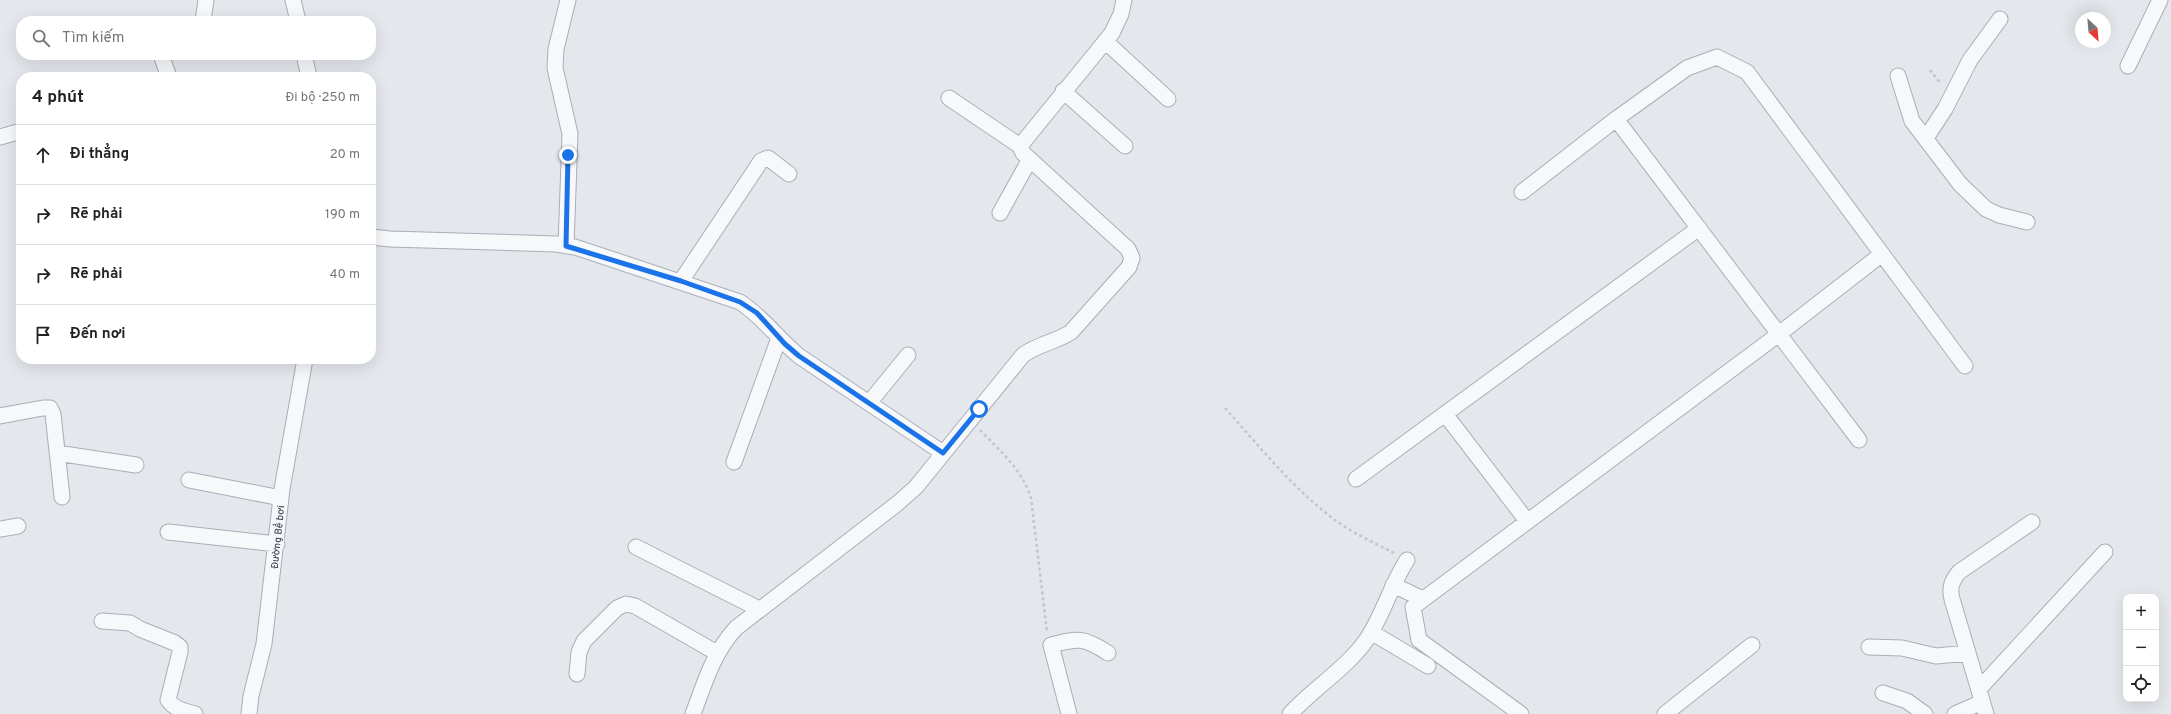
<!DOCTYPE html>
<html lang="vi">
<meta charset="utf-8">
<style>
:root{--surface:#fff;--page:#f2f2f2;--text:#222;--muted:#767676;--line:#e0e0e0}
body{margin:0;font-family:Overpass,sans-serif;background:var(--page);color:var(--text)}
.controls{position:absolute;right:12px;bottom:12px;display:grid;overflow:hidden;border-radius:8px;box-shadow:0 4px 16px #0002}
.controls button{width:36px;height:36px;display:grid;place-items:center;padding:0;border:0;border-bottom:1px solid var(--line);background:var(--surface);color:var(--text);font:20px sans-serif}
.compass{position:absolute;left:2075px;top:12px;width:36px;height:36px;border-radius:50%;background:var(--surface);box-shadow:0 4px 16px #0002;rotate:154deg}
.stop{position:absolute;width:12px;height:12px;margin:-9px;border:3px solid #1a73e8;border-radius:50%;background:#fff}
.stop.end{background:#1a73e8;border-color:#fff;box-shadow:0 1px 4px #0008}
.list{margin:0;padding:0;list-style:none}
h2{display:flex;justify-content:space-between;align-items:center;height:52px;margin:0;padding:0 16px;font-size:17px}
h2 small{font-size:13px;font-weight:400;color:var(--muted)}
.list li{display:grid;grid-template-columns:26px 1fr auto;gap:12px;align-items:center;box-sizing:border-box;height:60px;padding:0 16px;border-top:1px solid var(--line)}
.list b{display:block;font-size:15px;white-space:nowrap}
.list em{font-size:13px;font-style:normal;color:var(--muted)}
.icon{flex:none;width:22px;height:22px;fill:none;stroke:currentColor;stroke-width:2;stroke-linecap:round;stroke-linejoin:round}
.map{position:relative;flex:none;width:2171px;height:714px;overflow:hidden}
.search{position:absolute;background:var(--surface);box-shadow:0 4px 16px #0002;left:16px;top:16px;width:360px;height:44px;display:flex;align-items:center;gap:10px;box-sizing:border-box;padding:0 14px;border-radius:16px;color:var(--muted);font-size:15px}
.panel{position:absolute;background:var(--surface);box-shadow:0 4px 16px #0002;left:16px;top:72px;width:360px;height:292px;border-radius:16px}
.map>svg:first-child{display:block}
</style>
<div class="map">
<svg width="2171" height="714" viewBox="0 0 2171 714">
<rect width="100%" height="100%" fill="#e4e7ec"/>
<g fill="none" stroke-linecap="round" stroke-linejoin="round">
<g stroke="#a9aeb7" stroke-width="17">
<path id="minor" d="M293 0 298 21
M203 21 206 0
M1105 41 1168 99
M161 55 169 77
M304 55 309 77
M2128 66 2160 0
M1898 76 1912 121 1960 184 1986 209 1999 215 2027 222
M1063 91 1125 146
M1616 119 1859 440
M0 137 21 131
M1926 138 1945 109 1970 60 2000 19
M1020 146 1112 33 1121 14 1124 0
M1522 192 1616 119 1687 68 1717 57 1747 72 1965 366
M1000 213 1030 159
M371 237 390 239 556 244 575 247 740 302C763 317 778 339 799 356L943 453
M566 246 570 134 555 68 556 49 568 0
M681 281 761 161 768 158 789 174
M869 403 908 355
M1445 414 1527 521
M0 416 43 408H50L53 414 62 497
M57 453 136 465
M734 462 779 338
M1356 479 1699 228
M189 480 281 498
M0 529 18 526
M168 532 277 544
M636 547 759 609
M1393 585 1423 599
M102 621 130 623 140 629 175 643 180 647V652L168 700C175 710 185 711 195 714
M1371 632 1428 666
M1869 647 1902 648 1936 656 1968 653
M577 674 579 652 584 641 617 608 626 604 635 606 717 653
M1979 689 2105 552
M1883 693 1907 701 1925 714
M249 714 251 696 264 644 282 489 305 359
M693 714C705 682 713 653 736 628L898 503 916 487 1023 355C1038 344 1056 342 1071 332L1129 267 1132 258 1128 249 1023 153 1020 146 949 98
M1069 714 1051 645C1078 638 1084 637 1108 653
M1290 714C1313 689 1349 666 1367 639 1383 615 1391 585 1407 560
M1521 714 1419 640 1413 607 1779 334 1882 254
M1665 714 1752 645
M1955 714 1982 702
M1986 714 1952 599C1949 587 1952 581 1959 572L2032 522"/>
</g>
<path stroke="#c2c5cb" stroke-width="2.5" stroke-dasharray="3 3" stroke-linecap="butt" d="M1930 70 1941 84
M1225 408C1259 446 1291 486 1331 517 1350 532 1373 542 1394 553
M980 430C1001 452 1022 469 1031 498L1047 632"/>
<use href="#minor" stroke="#f7f8fa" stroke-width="15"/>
</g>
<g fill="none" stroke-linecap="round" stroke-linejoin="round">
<path stroke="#1a73e8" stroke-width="5" d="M568 155 566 246 681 281 740 302 757 313 785 344 799 356 943 453 979 409"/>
</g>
<g text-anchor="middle" stroke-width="3" stroke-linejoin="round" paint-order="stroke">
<g font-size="10" fill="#2b3445" stroke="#f4f6f9">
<text transform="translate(277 537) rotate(-84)" y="4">Đường Bể bơi</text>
</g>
</g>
</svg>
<div class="controls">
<button>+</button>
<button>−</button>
<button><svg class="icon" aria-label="locate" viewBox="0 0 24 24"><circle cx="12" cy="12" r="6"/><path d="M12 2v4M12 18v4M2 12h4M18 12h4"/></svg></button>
</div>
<svg class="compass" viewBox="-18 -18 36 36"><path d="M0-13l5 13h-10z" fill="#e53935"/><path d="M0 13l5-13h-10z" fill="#767676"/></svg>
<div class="stop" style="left:979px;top:409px"></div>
<div class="stop end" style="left:568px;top:155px"></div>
<div class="search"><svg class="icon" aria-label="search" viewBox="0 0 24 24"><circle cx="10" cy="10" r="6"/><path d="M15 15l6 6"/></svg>Tìm kiếm</div>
<section class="panel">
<h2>4 phút<small>Đi bộ · 250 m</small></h2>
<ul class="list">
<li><svg class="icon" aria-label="ahead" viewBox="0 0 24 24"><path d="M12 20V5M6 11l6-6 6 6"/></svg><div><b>Đi thẳng</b></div><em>20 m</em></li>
<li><svg class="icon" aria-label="right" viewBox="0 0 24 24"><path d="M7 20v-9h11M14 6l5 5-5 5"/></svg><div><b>Rẽ phải</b></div><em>190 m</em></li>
<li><svg class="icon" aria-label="right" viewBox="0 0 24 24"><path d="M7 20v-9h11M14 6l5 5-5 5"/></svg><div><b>Rẽ phải</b></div><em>40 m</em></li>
<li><svg class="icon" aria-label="arrive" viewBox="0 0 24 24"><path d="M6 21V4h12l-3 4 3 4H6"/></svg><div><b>Đến nơi</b></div></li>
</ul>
</section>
</div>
